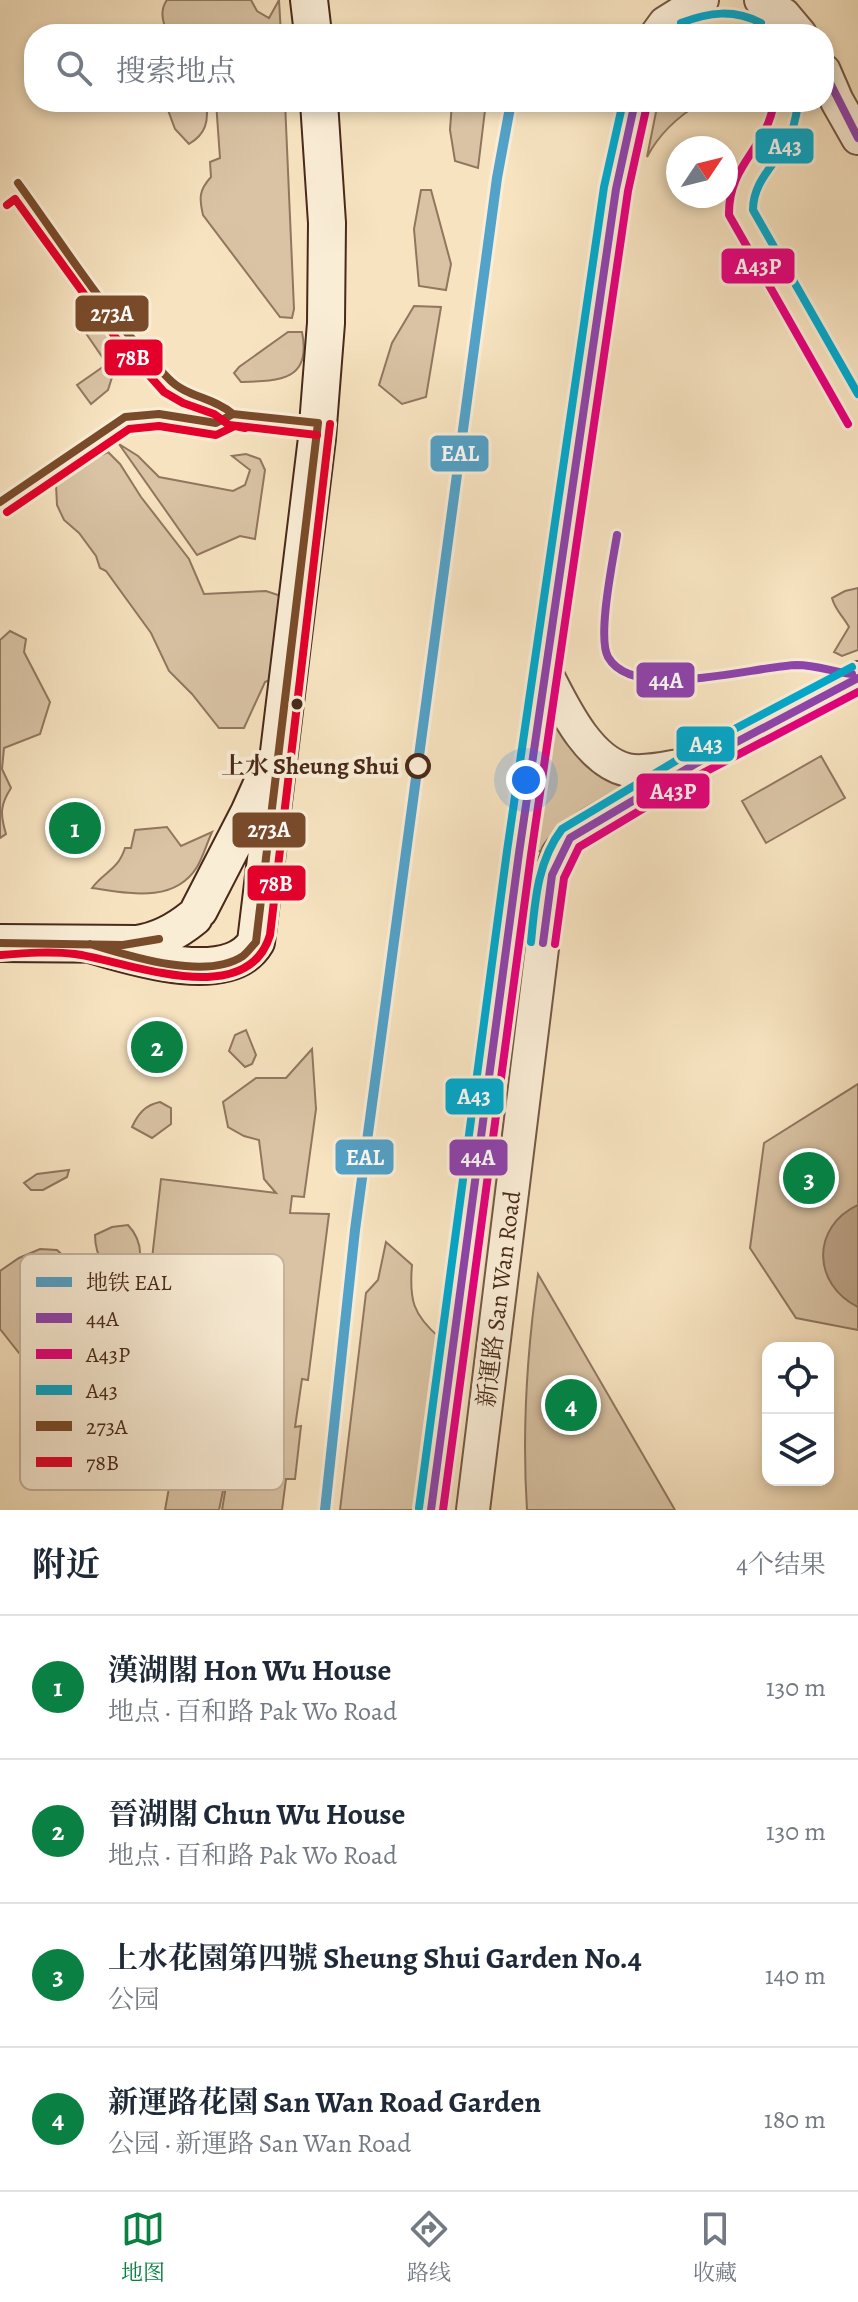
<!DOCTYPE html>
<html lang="zh">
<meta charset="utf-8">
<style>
:root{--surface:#fff;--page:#f2f2f3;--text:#1f2937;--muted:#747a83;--line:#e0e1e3;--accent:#0b8043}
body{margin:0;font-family:Alegreya,"Noto Serif SC",serif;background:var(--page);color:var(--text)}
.controls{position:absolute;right:24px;bottom:24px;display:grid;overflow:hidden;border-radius:16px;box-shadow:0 4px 12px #0003}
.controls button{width:72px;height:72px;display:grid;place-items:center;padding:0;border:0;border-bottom:2px solid var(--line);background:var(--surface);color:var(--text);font:40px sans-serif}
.compass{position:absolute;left:666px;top:136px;width:72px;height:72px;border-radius:50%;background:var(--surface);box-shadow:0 4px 12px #0003;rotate:55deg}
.you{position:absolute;left:526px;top:780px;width:28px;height:28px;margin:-20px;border:6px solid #fff;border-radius:50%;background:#1a73e8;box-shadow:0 0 0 12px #1a73e833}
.badge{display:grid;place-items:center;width:52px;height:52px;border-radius:50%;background:var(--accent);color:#fff;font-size:26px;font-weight:700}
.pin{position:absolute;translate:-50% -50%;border:4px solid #fff;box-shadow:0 2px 8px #0006}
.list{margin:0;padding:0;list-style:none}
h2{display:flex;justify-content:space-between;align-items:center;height:104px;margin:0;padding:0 32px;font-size:34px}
h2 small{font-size:26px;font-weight:400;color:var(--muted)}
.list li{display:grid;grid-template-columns:52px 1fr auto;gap:24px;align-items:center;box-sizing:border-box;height:144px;padding:0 32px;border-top:2px solid var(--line)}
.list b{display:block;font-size:30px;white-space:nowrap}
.list p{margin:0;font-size:26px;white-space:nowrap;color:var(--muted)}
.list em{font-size:26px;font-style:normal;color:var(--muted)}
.icon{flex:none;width:44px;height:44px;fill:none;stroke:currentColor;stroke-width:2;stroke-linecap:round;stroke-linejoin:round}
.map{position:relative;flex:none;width:858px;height:1510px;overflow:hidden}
.search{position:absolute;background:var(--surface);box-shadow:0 4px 12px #0003;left:24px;right:24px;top:24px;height:88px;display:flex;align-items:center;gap:20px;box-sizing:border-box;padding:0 28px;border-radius:32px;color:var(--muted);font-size:30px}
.sheet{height:680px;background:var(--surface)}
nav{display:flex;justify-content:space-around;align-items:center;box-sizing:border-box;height:112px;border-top:2px solid var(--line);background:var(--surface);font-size:22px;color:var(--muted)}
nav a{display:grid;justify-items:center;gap:4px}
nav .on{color:var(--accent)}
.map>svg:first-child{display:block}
</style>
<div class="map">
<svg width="858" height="1510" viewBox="0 0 858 1510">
<rect width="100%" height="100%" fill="#f7e3c0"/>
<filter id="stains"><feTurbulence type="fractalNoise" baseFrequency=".0025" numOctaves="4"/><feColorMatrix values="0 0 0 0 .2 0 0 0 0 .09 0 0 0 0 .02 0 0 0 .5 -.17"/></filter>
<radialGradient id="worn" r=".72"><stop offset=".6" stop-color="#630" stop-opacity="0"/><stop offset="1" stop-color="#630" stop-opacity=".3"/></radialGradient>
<path fill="#d9c3a4" stroke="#91765f" stroke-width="2" d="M167 0H251L257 11 269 18 279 0 281 34H168C163 23 159 11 167 0Z
M165 102H206C209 121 206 134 189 144L175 129Z
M216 102H285L294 309 292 318 280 317 203 215C199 198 199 190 211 177L210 162 220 158Z
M452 102H486L478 168 455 161 450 130Z
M658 102H702C680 115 659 134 647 157Z
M421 190H431L451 264 446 290 419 286 414 229Z
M414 306 441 307 426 397 402 404 379 385 392 343Z
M104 314 121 349 108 390 91 404 77 385 107 364 83 329Z
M288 332H302C312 381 279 381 241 382L234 373 239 367Z
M119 444 138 456 159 477 233 491 245 485 250 470 232 456 246 454 260 459 265 470 255 539 240 536 197 555Z
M108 452 120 464 141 497 189 559 204 594 266 591 281 596 276 677 265 682 244 728H219L192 694 169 671 151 633 106 571 100 568 96 556 79 533 64 520 57 505 56 485 80 464Z
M858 588V650L842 656 834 652 849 627C843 616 835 610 832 598L845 591Z
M10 631 26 639 24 652 50 702 40 734 4 748 2 769 11 788C0 805 0 814 6 834L0 838V640Z
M550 723 586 731 630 786 545 855C496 826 514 776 528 732Z
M821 756 845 798 766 843 742 801Z
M167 827 181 846 212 832C207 843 203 857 197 867 174 904 128 893 92 888 105 871 118 870 125 848H131L135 830Z
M246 1030 256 1055 252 1064 245 1067 229 1051 235 1035Z
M312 1049 316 1109 304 1197 292 1196 290 1213 329 1214 308 1380 302 1379 295 1427 301 1426 295 1479H286L282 1510H222L228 1474 220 1456 238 1442 232 1421 206 1414 188 1393 170 1360 157 1352 133 1313 141 1295 148 1294 161 1179 276 1193 264 1179 259 1140 244 1136 228 1127 223 1102 256 1078H286Z
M858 1084V1330L796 1318 750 1248 764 1143Z
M160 1102 171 1108V1124L152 1138 132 1127C138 1114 145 1105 160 1102Z
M69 1170 67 1177 43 1190H31L24 1183 37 1174Z
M128 1225C145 1243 144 1269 126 1286 107 1275 95 1257 95 1235L112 1227Z
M386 1242 412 1265C409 1300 413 1315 440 1338L419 1510H340L366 1293 378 1280Z
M40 1249 57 1250 70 1262 115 1323 114 1354 105 1360H86L82 1367 136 1441 92 1473 38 1399 81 1367 48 1366 19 1353 0 1329V1271L19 1258Z
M538 1274 675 1510H527C522 1432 527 1351 538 1274Z
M172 1471 225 1481 219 1510H165Z"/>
<path fill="#bca488" stroke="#8e735c" stroke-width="2" d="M858 1205V1307C812 1284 811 1227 858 1205Z"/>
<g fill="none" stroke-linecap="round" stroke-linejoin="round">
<g stroke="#745844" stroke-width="36">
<path id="tertiary" d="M761 0 784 15 800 34
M657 34 665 23 702 0
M824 71 837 101 858 138
M547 675C563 706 588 761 627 770 644 774 666 768 684 765
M431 1510 519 853 616 189 635 102
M473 1510 551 875 558 854 570 838 593 823 695 764 858 678"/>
</g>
<g stroke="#49291a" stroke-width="40">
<path id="secondary" d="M309 0 313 34
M199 910 249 813 266 775
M0 943 137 944C159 941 177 931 194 917
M90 944C130 956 229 988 256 942L317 438 326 323 327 223 319 102"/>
</g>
<use href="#tertiary" stroke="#faedd6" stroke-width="32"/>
<use href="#secondary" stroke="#faedd6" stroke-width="36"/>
<g stroke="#faedd6" stroke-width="14">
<path id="bus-1" d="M824 71 858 138
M617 535C613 560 597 637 608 657 634 703 754 666 797 665 816 665 834 672 852 674
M543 943 552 875 570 838 695 764 858 678
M431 1510 519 853 616 189 635 102"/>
</g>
<g stroke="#faedd6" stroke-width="14">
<path id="bus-2" d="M774 102C767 149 728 164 729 215L848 424
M555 944 564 878 579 847 701 774 858 692
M443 1510 531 855 628 191 647 105"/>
</g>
<g stroke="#faedd6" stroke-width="14">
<path id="bus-3" d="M681 23C709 12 734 9 761 23
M798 104C796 117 794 129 788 141 775 165 753 181 753 210L858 394
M531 942C535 902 537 862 562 829L689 753 852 667
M419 1508 507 851 604 187 623 102"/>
</g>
<g stroke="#faedd6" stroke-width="14">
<path id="bus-4" d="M18 183C66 249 111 322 169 379 186 397 213 397 233 414
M0 502 125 417 159 414 216 423 233 414 318 423
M0 943 123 945 159 939
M90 944C129 956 206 981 243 956 248 952 252 946 256 942L318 423"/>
</g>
<g stroke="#faedd6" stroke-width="14">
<path id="bus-5" d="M7 205 15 199 116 338 164 392 183 403 214 414 229 425 317 435
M7 512 129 429 159 426 216 435 235 426 245 428
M1 955C26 953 51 951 75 954 127 961 247 1012 270 935L330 424"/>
</g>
<use href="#bus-1" stroke="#8e44ad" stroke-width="8"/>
<use href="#bus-2" stroke="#e5007d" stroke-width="8"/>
<use href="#bus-3" stroke="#00a9ce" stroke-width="8"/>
<use href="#bus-4" stroke="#7a4b2a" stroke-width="8"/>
<use href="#bus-5" stroke="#e4002b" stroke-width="8"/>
<g stroke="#faedd6" stroke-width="16">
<path id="metro-1" d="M325 1510 355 1230 497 178 511 102"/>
</g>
<use href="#metro-1" stroke="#52a2c9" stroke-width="10"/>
</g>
<circle fill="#49291a" stroke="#faedd6" stroke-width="3" cx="297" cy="704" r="7"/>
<circle fill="#faedd6" stroke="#49291a" stroke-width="4" cx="418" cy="766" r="11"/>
<g text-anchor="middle" stroke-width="8" stroke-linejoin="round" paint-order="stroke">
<g font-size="24" font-weight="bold" fill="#49291a" stroke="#faedd6" text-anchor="end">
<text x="399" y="774">上水 Sheung Shui</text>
</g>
<g font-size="24" fill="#49291a" stroke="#faedd6">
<text transform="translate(499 1299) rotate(-83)" y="8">新運路 San Wan Road</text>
</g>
</g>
<rect x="20" y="1254" width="264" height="236" rx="12" fill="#faedd6" stroke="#c5b29e" stroke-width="2"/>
<rect x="36" y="1277" width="36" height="10" fill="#52a2c9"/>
<rect x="36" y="1313" width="36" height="10" fill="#8e44ad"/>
<rect x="36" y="1349" width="36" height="10" fill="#e5007d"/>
<rect x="36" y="1385" width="36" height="10" fill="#00a9ce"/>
<rect x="36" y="1421" width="36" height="10" fill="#7a4b2a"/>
<rect x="36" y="1457" width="36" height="10" fill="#e4002b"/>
<g font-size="22" fill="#49291a">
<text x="86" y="1290">地铁 EAL</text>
<text x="86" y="1326">44A</text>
<text x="86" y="1362">A43P</text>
<text x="86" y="1398">A43</text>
<text x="86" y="1434">273A</text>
<text x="86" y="1470">78B</text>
</g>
<g stroke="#faedd6" stroke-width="3">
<rect x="754" y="127" width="61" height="38" rx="8" fill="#00a9ce"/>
<rect x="720" y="247" width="76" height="38" rx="8" fill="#e5007d"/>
<rect x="74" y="294" width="76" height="39" rx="8" fill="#7a4b2a"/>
<rect x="103" y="338" width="61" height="39" rx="8" fill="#e4002b"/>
<rect x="429" y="434" width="61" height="39" rx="8" fill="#52a2c9"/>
<rect x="635" y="661" width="61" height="38" rx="8" fill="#8e44ad"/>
<rect x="675" y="725" width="61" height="38" rx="8" fill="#00a9ce"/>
<rect x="635" y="772" width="76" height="38" rx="8" fill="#e5007d"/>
<rect x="231" y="811" width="76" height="38" rx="8" fill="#7a4b2a"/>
<rect x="246" y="864" width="61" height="38" rx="8" fill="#e4002b"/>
<rect x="444" y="1077" width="61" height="39" rx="8" fill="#00a9ce"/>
<rect x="334" y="1138" width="61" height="38" rx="8" fill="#52a2c9"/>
<rect x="448" y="1138" width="61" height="39" rx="8" fill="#8e44ad"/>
</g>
<g font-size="22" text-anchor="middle" font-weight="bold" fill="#fff">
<text x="785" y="154">A43</text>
<text x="758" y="274">A43P</text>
<text x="112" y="321">273A</text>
<text x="133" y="365">78B</text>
<text x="460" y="461">EAL</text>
<text x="666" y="688">44A</text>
<text x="706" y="752">A43</text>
<text x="673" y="799">A43P</text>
<text x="269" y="837">273A</text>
<text x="276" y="891">78B</text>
<text x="474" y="1104">A43</text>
<text x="365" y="1165">EAL</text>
<text x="478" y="1165">44A</text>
</g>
<rect width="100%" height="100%" filter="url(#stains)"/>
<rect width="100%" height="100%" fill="url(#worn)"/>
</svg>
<div class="controls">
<button><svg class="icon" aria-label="locate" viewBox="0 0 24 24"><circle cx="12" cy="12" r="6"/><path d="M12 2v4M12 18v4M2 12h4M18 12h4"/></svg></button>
<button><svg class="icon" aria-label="layers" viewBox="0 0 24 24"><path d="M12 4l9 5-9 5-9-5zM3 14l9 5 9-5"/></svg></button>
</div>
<svg class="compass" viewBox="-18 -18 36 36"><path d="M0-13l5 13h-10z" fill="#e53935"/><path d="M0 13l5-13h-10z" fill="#747a83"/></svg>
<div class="you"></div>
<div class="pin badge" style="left:75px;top:828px">1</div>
<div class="pin badge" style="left:157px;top:1047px">2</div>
<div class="pin badge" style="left:809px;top:1178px">3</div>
<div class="pin badge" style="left:571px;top:1405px">4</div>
<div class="search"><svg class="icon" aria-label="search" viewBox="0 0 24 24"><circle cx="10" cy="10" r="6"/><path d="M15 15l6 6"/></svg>搜索地点</div>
</div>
<section class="sheet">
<h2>附近<small>4个结果</small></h2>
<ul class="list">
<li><span class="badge">1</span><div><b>漢湖閣 Hon Wu House</b><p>地点 · 百和路 Pak Wo Road</p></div><em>130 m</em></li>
<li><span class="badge">2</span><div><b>晉湖閣 Chun Wu House</b><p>地点 · 百和路 Pak Wo Road</p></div><em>130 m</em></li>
<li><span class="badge">3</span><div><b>上水花園第四號 Sheung Shui Garden No.4</b><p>公园</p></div><em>140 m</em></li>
<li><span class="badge">4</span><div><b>新運路花園 San Wan Road Garden</b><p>公园 · 新運路 San Wan Road</p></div><em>180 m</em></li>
</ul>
</section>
<nav>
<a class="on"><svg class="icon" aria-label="map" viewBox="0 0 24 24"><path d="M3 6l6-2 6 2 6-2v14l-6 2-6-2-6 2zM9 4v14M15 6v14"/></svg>地图</a>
<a><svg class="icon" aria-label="directions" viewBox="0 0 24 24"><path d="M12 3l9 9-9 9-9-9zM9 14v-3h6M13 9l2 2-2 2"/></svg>路线</a>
<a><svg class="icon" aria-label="saved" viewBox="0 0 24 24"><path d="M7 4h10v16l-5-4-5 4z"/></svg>收藏</a>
</nav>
